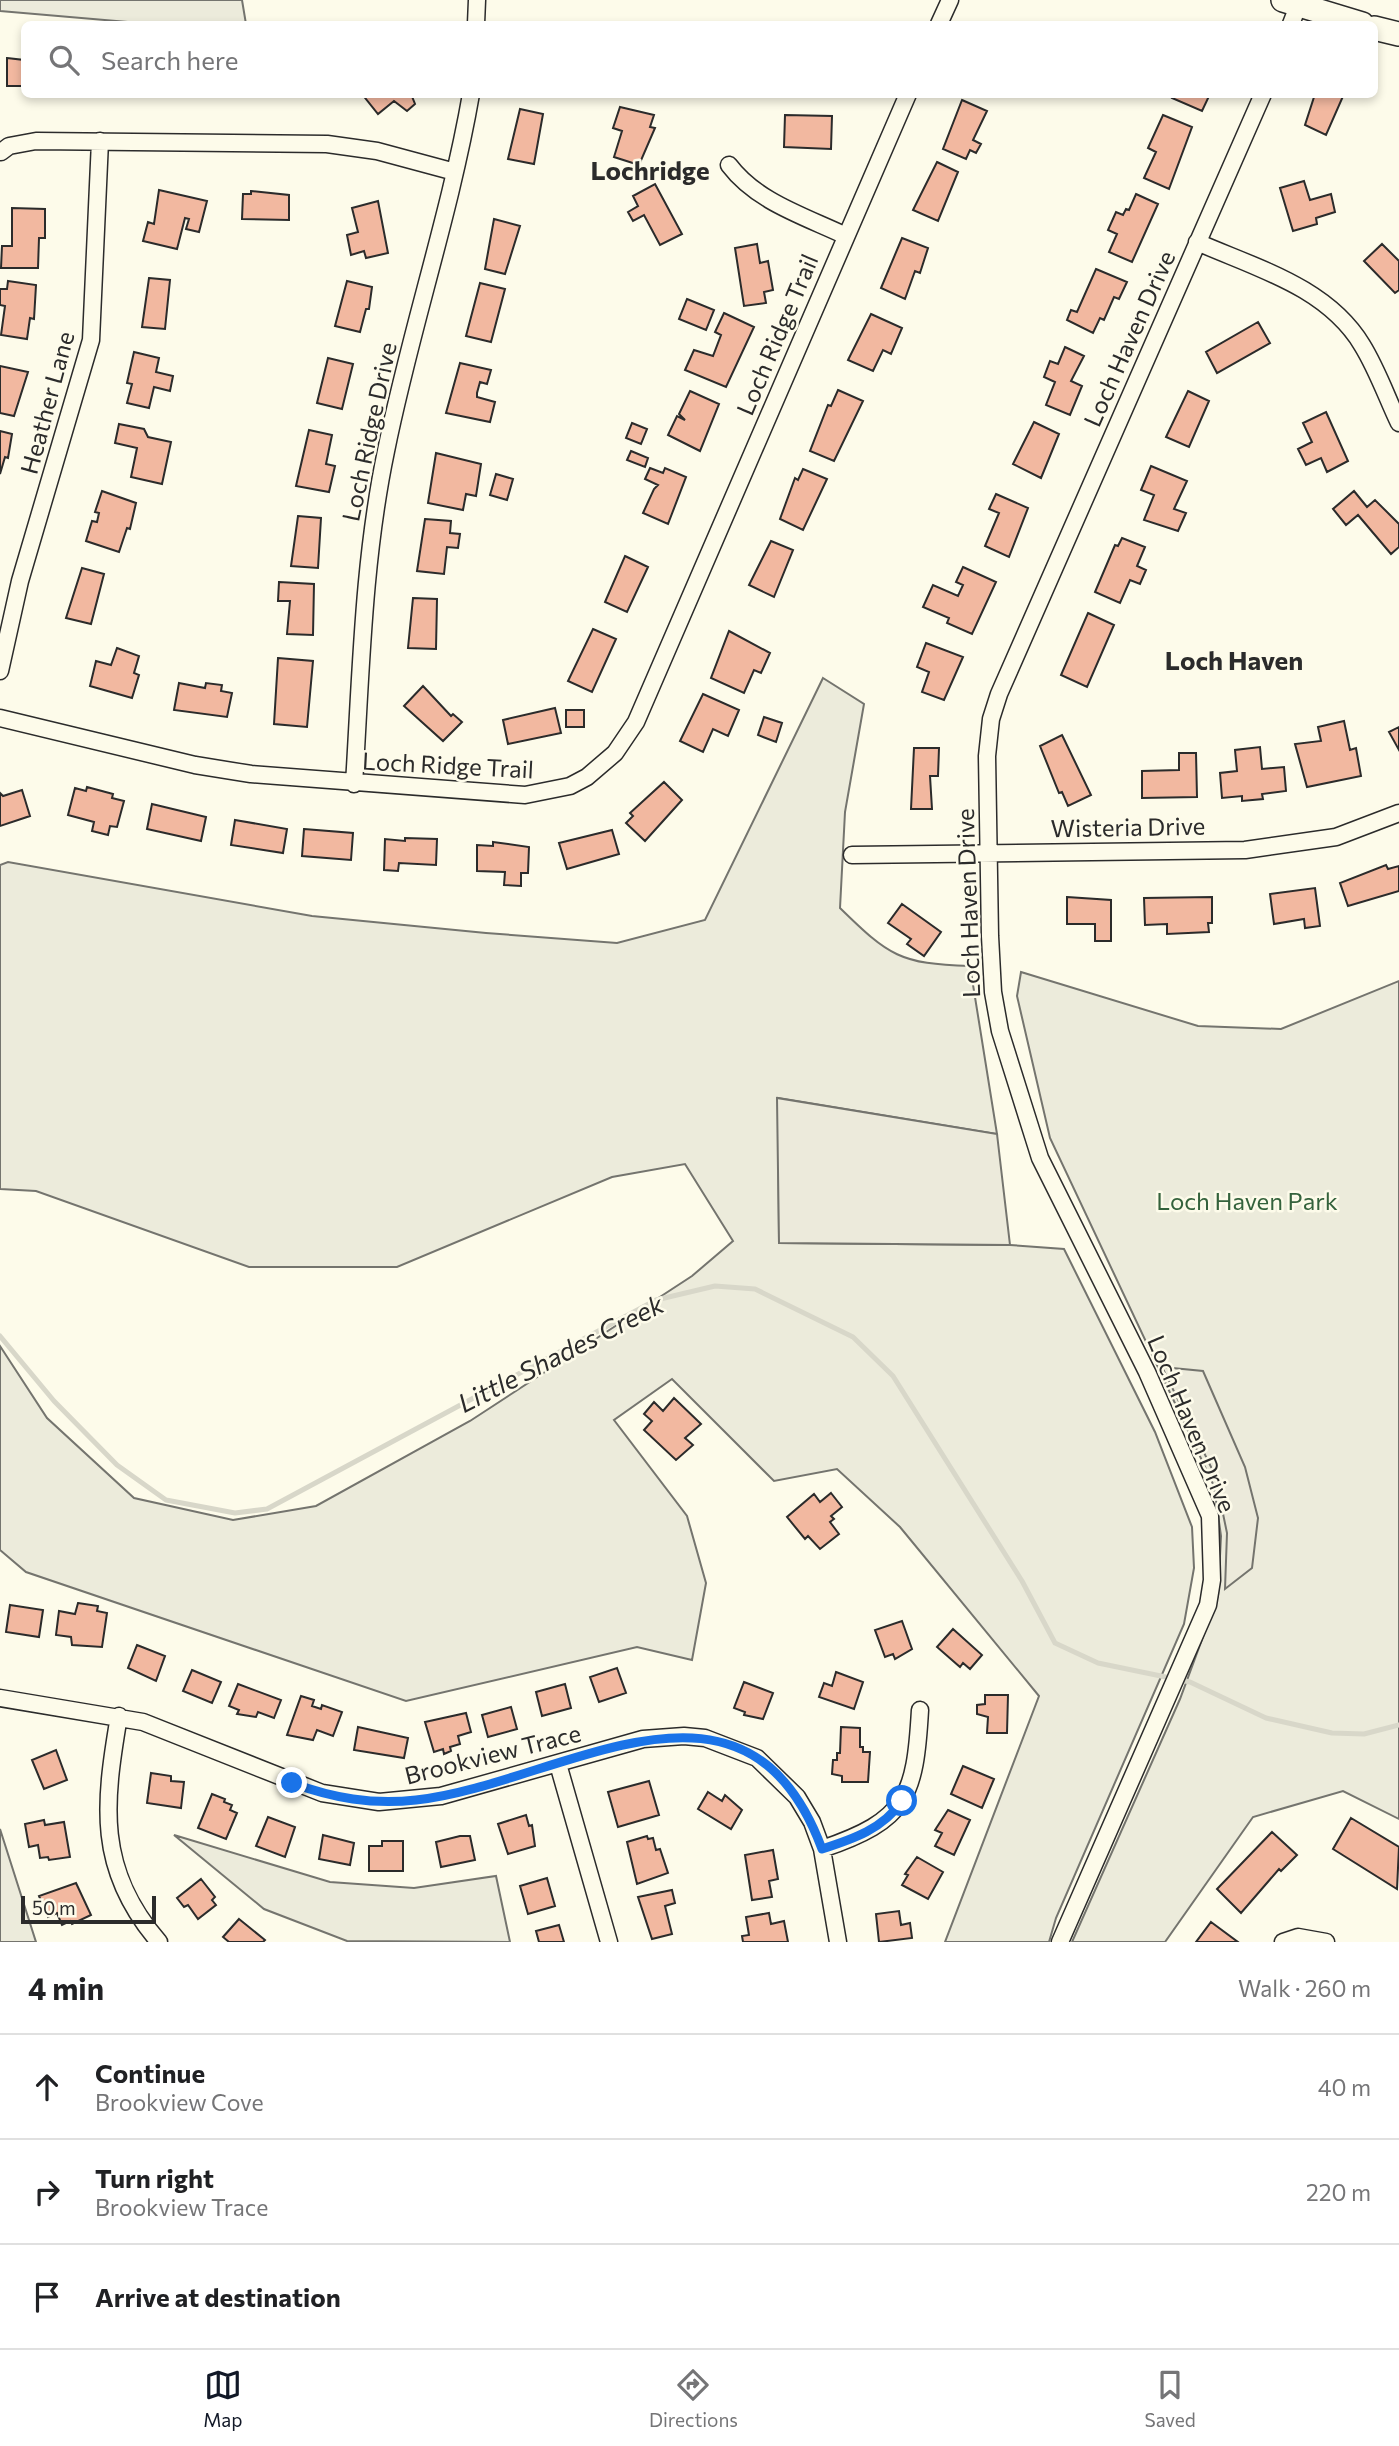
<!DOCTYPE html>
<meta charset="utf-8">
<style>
:root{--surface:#fff;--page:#f2f2f2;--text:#202124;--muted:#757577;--line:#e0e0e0;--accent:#111827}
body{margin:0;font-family:Commissioner,sans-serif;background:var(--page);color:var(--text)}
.scale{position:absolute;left:21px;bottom:18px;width:135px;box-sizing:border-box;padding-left:7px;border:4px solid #2b2b2b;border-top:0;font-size:19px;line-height:24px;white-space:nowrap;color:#2b2b2b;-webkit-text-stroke:5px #fdfbea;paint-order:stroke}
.stop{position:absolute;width:21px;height:21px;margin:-16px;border:5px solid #1a73e8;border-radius:50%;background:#fff}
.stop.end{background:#1a73e8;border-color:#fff;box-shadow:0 2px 7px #0008}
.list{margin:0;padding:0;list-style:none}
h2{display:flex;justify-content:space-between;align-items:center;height:91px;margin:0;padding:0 28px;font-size:30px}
h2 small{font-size:23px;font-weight:400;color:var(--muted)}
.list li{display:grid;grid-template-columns:46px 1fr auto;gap:21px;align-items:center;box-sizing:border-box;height:105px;padding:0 28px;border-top:2px solid var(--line)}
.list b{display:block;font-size:26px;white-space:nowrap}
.list p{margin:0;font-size:23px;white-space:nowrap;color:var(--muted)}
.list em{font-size:23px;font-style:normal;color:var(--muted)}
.icon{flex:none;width:38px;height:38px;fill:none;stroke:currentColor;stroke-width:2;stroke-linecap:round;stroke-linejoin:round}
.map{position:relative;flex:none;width:1399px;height:1942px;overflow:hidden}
.search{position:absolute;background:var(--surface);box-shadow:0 4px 10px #0003;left:21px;right:21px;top:21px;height:77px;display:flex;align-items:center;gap:18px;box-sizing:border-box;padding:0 24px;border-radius:10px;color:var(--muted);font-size:26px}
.sheet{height:406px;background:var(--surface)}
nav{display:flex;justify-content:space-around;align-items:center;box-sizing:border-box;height:98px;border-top:2px solid var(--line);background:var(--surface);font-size:19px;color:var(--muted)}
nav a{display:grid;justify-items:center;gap:4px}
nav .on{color:var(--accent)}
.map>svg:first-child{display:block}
</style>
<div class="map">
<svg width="1399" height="1942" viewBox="0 0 1399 1942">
<rect width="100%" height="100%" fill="#fdfbea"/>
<path fill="#ecebdb" stroke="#74746e" stroke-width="2" d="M0 0H242L246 24H151L0 11Z
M823 678 864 704 845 812 840 908C889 956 900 964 970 966L997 1134 778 1098 779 1243 1010 1245 1064 1249 1155 1432 1192 1527 1194 1568 1184 1624 1056 1918 1049 1942H945L1039 1696 900 1527 837 1469 774 1481 672 1379 614 1420 687 1516 706 1583 692 1660 637 1647 406 1701 26 1572 0 1550V1346L47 1418 134 1498 233 1520 316 1506 470 1421 692 1276 733 1241 685 1164 612 1177 397 1267H249L36 1191 0 1189V865L8 862 312 916 486 933 617 943 705 920Z
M1021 972 1198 1026 1281 1029 1399 981V1819L1343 1791 1253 1817 1165 1942H1072L1180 1699 1218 1596 1221 1536 1214 1486 1050 1138 1017 996Z
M0 1829 36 1942H0Z
M174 1835 330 1882 414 1888 496 1876 510 1942 347 1941 264 1909Z"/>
<path fill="#eceadb" stroke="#74746e" stroke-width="2" d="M777 1098 997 1134 1010 1245 779 1243Z
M1162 1367 1203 1371 1245 1467 1258 1518 1252 1568 1225 1589 1227 1533 1215 1475Z"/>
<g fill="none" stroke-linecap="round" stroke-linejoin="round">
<path stroke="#d8d7c9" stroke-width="5" d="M0 1336 54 1401 117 1465 166 1500 235 1513 267 1509 656 1300 715 1286 755 1289 853 1337 893 1376 1022 1581 1055 1643 1098 1663 1190 1682 1266 1718 1332 1733 1364 1734 1399 1725"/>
</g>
<path fill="#f2b8a0" stroke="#2b2b2b" stroke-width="2" d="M7 58 24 60V86H7Z
M362 94H411L415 104 407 111 394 101 378 114Z
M1174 94H1210L1202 111 1172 98Z
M1315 94H1344L1326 135 1305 125Z
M962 100 987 111 973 140 981 144 976 153 970 150 966 159 943 149Z
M620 107 654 115 650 127 655 128 639 165 614 157 622 131 613 128Z
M520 109 543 114 534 164 508 159Z
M785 115 832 116 831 149 784 147Z
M1163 115 1192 127 1169 189 1144 178 1156 152 1148 148Z
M937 162 958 172 938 221 913 210Z
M1304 181 1310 200 1331 194 1335 212 1316 218 1317 224 1293 231 1280 188Z
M655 184 682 234 660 245 644 215 633 221 628 212 638 206 633 196Z
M159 190 207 201 199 232 186 229 189 219 185 218 177 249 143 241 148 222 154 224Z
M251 191 289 195V220L242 219 243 194H251Z
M1136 194 1158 204 1132 262 1109 252 1117 234 1108 230 1116 212 1123 215 1126 209 1129 210Z
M378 201 388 253 366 258 364 251 351 255 347 235 358 232 352 208Z
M12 208 45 209V238H39L38 268H1L2 246H12Z
M494 219 520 226 505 274 485 269Z
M902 238 928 248 920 273 915 271 905 299 881 288Z
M757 244 760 263 768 261 773 290 764 292 766 303 744 306 735 248Z
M1382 244 1399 261V290L1395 293 1364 261Z
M1096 269 1127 282 1119 299 1114 297 1104 320 1100 318 1093 333 1067 320 1071 310 1077 312Z
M149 278 170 280 165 329 142 327Z
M8 281 36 285 34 319 30 318 27 339 1 335 5 306 0 305V289H7Z
M347 281 372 287 369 309H366L360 332 335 326Z
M480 283 505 289 491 342 466 336Z
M687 299 714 310 706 330 679 319Z
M724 313 754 327 726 387 685 370 694 350 713 356 721 335 715 332Z
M871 314 902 328 891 354 883 350 873 371 848 360Z
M1258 322 1270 343 1217 373 1206 352Z
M1065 347 1084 356 1071 381 1082 386 1070 415 1046 405 1055 382 1044 377 1050 361 1058 364Z
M134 352 159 358 156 372 173 376 170 391 154 387 149 408 127 403 132 384 127 383Z
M328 358 353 364 342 409 317 403Z
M460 363 491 370 487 384 480 382 477 393V397L495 402 490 422 446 413Z
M0 366 28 372 14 416 0 413Z
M838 390 863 401 834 461 810 451 828 405 831 406Z
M690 391 719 404 700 451 668 435 677 416 685 420 679 414Z
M1188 391 1209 401 1189 447 1166 437Z
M1326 412 1348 461 1327 472 1321 458 1306 465 1298 449 1312 442 1303 423Z
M1034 422 1059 434 1041 478 1013 464Z
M632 423 647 429 641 444 626 438Z
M119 424 144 429 148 437 171 442 162 484 131 477 137 448 115 443Z
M309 430 332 435 326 464 335 466 329 492 296 486Z
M0 431 12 434 8 458 5 457 0 474Z
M631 451 648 458 645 467 627 460Z
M436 453 481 464 476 496 466 494 463 510 428 503Z
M1151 466 1187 481 1174 509 1186 513 1178 531 1144 520 1154 495 1141 490Z
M650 468 663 473 665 468 686 477 668 524 643 513 654 489 658 485 645 479Z
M803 469 827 479 803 530 780 519 795 478 798 480Z
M496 474 513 479 507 500 490 495Z
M102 491 136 503 130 529 127 528 119 552 86 541 92 521 97 522 99 513 95 512Z
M1354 491 1367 507 1375 500 1399 524V547L1391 554 1358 515 1346 525 1333 509Z
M996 494 1028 508 1009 557 985 546 999 513 989 509Z
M298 516 321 518 318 568 291 566Z
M425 519 451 521 450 533 460 534 458 548 447 547 444 574 417 571Z
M1122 538 1145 547 1137 566 1146 570 1140 584 1130 580 1120 603 1095 592 1115 545 1118 546Z
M771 541 793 550 774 597 749 585Z
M625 556 648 567 627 612 605 602Z
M963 567 996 582 972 634 947 623 949 618 923 607 933 585 958 596 963 585 956 582Z
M82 568 104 574 91 624 66 618Z
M279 582 314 584 313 635 287 634 290 601H278Z
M413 598 437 599 436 649 408 648Z
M1088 613 1114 625 1087 687 1061 675Z
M593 629 616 639 592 692 568 681Z
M729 631 770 653 761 673 754 670 744 693 711 678Z
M926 643 963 657 944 700 922 692 929 672 917 667Z
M117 648 139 656 134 673 139 675 132 698 90 686 96 661 111 665Z
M278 658 313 661 307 727 274 724Z
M179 683 205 688 206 683 222 685 221 691 232 693 227 717 174 710Z
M423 686 451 716 453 714 462 722 443 741 404 706Z
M703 694 739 710 728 736 713 729 703 752 680 741Z
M555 708 561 733 508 744 503 720Z
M566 710H584V727H566Z
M764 717 782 723 776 742 758 735Z
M1344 721 1350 750 1356 748 1361 776 1307 787 1295 744 1321 741 1318 727Z
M1399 727V750L1389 732Z
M1062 735 1091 795 1068 806 1062 792 1059 793 1040 746Z
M1260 747 1262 769 1284 767 1286 791 1262 794 1263 799 1242 801V796L1222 798 1220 773 1237 771 1235 750Z
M914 748H939L938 776H930L932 809H911Z
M1179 753H1196L1197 797 1142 798V771L1179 770Z
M664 782 682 800 645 841 626 823 633 816 630 813Z
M87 787 113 794 112 798 124 801 117 827 110 826 108 835 92 831 94 822 68 815 75 788 86 791Z
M22 790 30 816 0 826V793L3 796Z
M152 804 206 817 201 841 147 829Z
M235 820 287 829 283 853 231 845Z
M304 829 353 833 351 860 302 856Z
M612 830 619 854 567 869 559 843Z
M405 838 437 839 436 865 399 863 398 871 384 870 385 839 405 841Z
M493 842 529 847 528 873H521V886L504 885 505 872 477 871V845L493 846Z
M1386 865 1388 869 1399 866V891L1348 906 1340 883Z
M1315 888 1320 926 1305 928 1304 919 1274 924 1270 894Z
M1067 897 1111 900V941H1095V924H1067Z
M1212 897V923H1208L1209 932 1167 934V924L1145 925 1144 898Z
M902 904 941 932 924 956 907 944 911 939 888 923Z
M674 1398 701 1424 685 1438 693 1445 676 1460 644 1430 652 1421 644 1414 654 1402 663 1411Z
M831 1493 842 1507 831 1516 834 1519 830 1522 839 1534 820 1549 808 1536 805 1539 787 1517 814 1494 820 1502Z
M78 1603 98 1606 97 1611 107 1613 102 1647 72 1645 71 1637 56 1635 59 1611 75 1614Z
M10 1605 43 1610 39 1637 6 1632Z
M902 1621 912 1649 895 1659 893 1654 885 1657 875 1630Z
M953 1629 982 1655 970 1669 963 1663 960 1667 937 1647Z
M137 1645 165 1656 156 1681 128 1668Z
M617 1668 626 1693 599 1702 590 1677Z
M192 1670 221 1682 212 1703 183 1691Z
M836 1672 863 1682 854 1709 819 1697 824 1683 832 1686Z
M744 1682 773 1693 763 1719 744 1715 745 1712 734 1708Z
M238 1684 281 1700 274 1718 258 1712 256 1717 237 1714 239 1710 229 1706Z
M565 1684 571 1708 542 1716 536 1692Z
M985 1695H1008L1007 1733H987L988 1717 977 1714V1705L985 1704Z
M301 1696 314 1700 312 1706 321 1709 322 1705 342 1712 333 1736 317 1730 313 1740 287 1735Z
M511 1707 517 1729 488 1737 482 1715Z
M466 1713 471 1732 458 1736 460 1744 450 1747 451 1751 444 1754 443 1749 434 1752 425 1722Z
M358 1727 408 1738 404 1758 354 1750Z
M841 1727 860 1728V1747H863V1752H870L868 1782H842V1776L832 1774 833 1760H837V1753H840Z
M56 1750 67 1780 44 1789 32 1760Z
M963 1766 994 1779 982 1808 951 1794Z
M151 1773 171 1776V1781L184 1782 181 1808 147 1803Z
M649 1781 659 1815 618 1827 608 1792Z
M708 1792 722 1801 725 1795 742 1810 731 1829 698 1809Z
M212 1794 225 1799 224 1802 232 1805 230 1810 237 1813 226 1839 198 1828Z
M948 1810 970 1820 954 1855 935 1846 942 1833 935 1830Z
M526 1815 529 1826 532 1825 535 1846 508 1854 498 1824Z
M268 1817 295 1827 285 1857 256 1846Z
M1351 1818 1399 1847 1397 1889 1333 1849Z
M44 1820 45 1825 64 1822 70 1857 49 1860 48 1857 40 1858 38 1845 29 1847 25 1824Z
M1272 1832 1297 1855 1281 1871 1279 1869 1241 1913 1217 1889Z
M323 1835 354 1843 350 1865 319 1859Z
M460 1836H470L475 1860 441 1867 436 1842Z
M647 1836 648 1839 653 1838 656 1850 660 1849 668 1873 637 1884 627 1842Z
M382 1841H403V1871H369V1846H382Z
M773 1850 778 1879 769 1881 772 1897 752 1900 745 1855Z
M917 1857 943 1872 928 1899 902 1885 908 1875 905 1874Z
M547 1878 555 1906 528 1914 520 1886Z
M201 1879 215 1897 212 1900 216 1905 198 1919 188 1905 184 1907 177 1898Z
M76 1883 91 1915 72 1924 70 1921 62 1925 57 1913 48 1917 39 1896Z
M672 1890 675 1903 665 1906 672 1934 652 1939 638 1897Z
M899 1911 901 1925 910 1923 912 1938 879 1942 876 1914Z
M769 1913 771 1924 784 1921 788 1942H743L742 1936 749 1935 746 1917Z
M239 1919 265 1940 263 1942H229L223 1937Z
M1211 1922 1238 1942H1196Z
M559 1925 564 1942H539L536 1931Z"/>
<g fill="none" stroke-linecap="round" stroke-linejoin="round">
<g stroke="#2b2b2b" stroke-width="19">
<path id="minor" d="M476 24 477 0
M939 24 950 0
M1291 24 1298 6
M1 152 9 146 36 141 327 144 377 151 455 172
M729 165C757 202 804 216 846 236
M1197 242C1256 268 1327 287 1362 345 1377 369 1387 398 1399 423
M0 671 20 581 91 340 100 141
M0 718 195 765 251 774 525 795 570 786 587 777 615 753 636 722 908 94
M354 784C361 673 363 561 386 451 410 331 450 215 471 94
M852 855 1245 850 1336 837 1399 813
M0 1698 143 1722 322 1793 379 1802 441 1796 643 1739 684 1736 705 1738 757 1758 797 1797 812 1822 822 1849 838 1942
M119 1716C104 1804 96 1869 159 1942
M558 1764 609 1942
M822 1849C907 1820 915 1797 920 1710
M1060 1942 1208 1605 1212 1580 1210 1516 1147 1372 1040 1158 1000 1031 993 992 990 936 987 756 991 719 999 694 1263 94
M1283 1942 1298 1937 1326 1942"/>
</g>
<g stroke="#2b2b2b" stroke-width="26">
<path id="secondary" d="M1283 0 1362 24
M1374 28 1399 34"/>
</g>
<use href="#minor" stroke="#fdfbea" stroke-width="16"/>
<use href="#secondary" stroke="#fdfbea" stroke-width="23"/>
</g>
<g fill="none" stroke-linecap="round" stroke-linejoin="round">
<path stroke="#1a73e8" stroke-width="9" d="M292 1783C333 1798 372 1805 416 1800 561 1784 745 1642 822 1849 853 1839 883 1829 902 1801"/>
</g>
<g text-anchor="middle" stroke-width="5" stroke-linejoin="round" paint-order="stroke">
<g font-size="24" fill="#2b2b2b" stroke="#fdfbea">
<text transform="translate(778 335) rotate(-67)" y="8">Loch Ridge Trail</text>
<text transform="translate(1130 339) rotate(-66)" y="8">Loch Haven Drive</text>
<text transform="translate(48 403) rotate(-75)" y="8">Heather Lane</text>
<text transform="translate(370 432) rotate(-78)" y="8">Loch Ridge Drive</text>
<text transform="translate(448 766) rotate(3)" y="8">Loch Ridge Trail</text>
<text transform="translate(1128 828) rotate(-1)" y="8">Wisteria Drive</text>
<text transform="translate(969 903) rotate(-92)" y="8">Loch Haven Drive</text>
<text transform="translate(1191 1424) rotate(67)" y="8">Loch Haven Drive</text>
<text transform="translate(493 1755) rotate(-14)" y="8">Brookview Trace</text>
</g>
<g font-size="24" fill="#34623c" stroke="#fdfbea">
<text x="1247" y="1210">Loch Haven Park</text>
</g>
<g font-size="26" font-weight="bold" fill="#2b2b2b" stroke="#fdfbea">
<text x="650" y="180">Lochridge</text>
<text x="1234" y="670">Loch Haven</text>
</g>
<g font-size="26" font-style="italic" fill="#2b2b2b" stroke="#fdfbea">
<text transform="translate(561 1354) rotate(-27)" y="9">Little Shades Creek</text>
</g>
</g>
</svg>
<div class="scale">50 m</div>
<div class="stop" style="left:902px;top:1801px"></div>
<div class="stop end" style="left:292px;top:1783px"></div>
<div class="search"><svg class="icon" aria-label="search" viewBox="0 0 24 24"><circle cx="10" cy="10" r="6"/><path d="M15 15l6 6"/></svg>Search here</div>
</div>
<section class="sheet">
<h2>4 min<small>Walk · 260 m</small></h2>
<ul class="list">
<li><svg class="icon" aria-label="ahead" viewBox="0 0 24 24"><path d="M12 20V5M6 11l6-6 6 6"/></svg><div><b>Continue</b><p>Brookview Cove</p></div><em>40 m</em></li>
<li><svg class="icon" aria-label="right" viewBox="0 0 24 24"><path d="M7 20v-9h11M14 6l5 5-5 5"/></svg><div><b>Turn right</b><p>Brookview Trace</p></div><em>220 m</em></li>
<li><svg class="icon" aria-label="arrive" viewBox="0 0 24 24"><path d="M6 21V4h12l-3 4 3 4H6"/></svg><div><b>Arrive at destination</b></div></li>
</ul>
</section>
<nav>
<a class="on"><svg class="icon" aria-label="map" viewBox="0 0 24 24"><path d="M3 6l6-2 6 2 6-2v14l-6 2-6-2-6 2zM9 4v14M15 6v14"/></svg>Map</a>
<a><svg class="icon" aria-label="directions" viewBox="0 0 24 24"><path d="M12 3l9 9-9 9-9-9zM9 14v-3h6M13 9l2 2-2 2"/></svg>Directions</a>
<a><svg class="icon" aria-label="saved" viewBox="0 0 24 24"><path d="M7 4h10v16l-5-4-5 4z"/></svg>Saved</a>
</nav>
